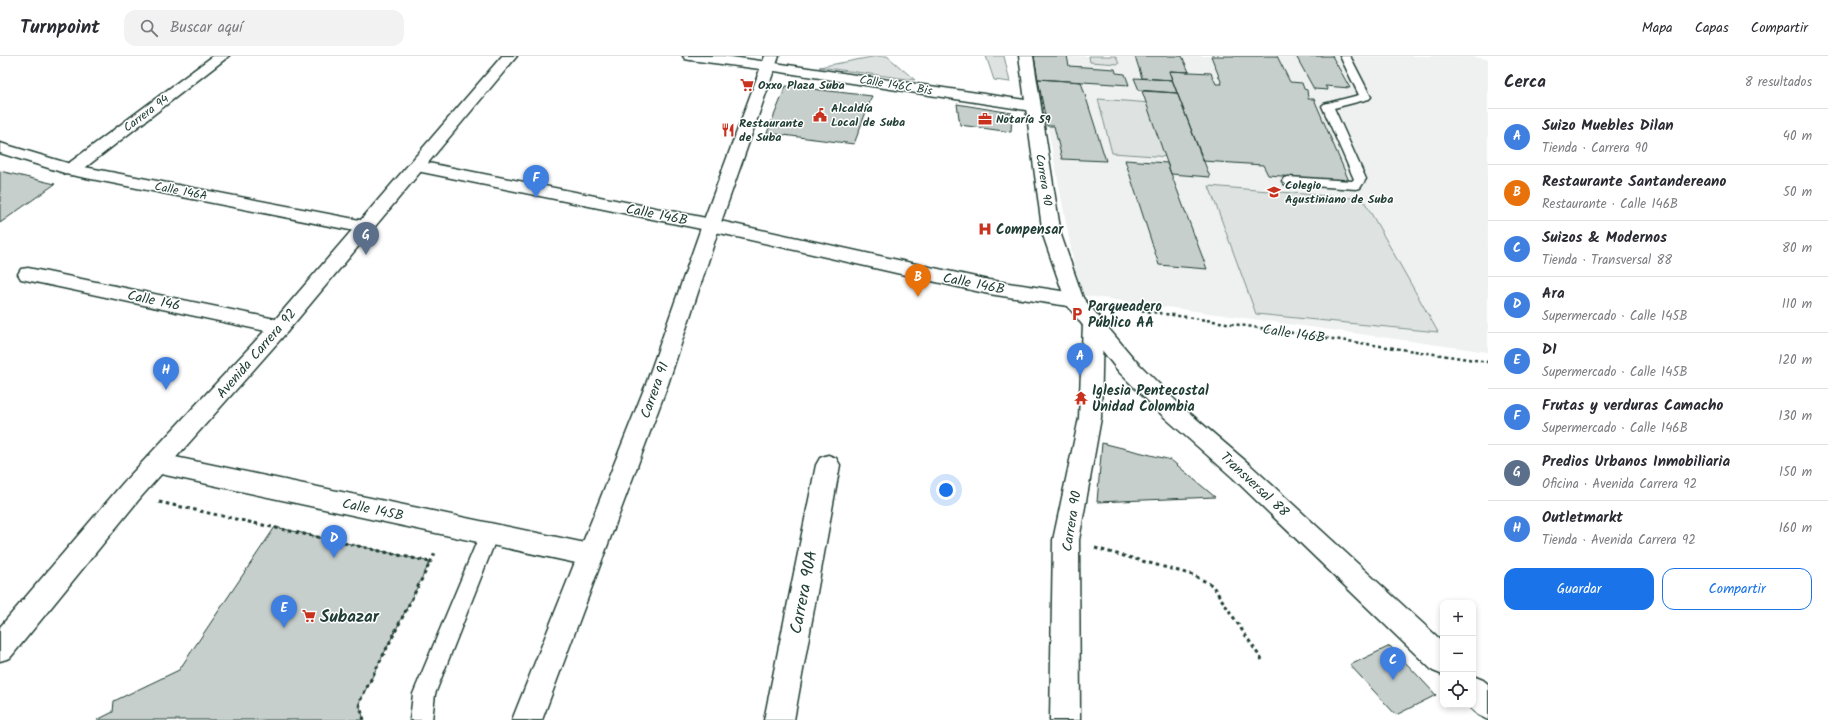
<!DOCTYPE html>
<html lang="es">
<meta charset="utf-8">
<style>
:root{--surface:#fff;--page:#f2f2f3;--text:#2b2b33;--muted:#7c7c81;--line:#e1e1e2;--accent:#1a73e8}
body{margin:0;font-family:Kalam,sans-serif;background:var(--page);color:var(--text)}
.controls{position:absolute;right:12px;bottom:12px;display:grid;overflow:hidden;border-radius:8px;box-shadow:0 2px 6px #0003}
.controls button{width:36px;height:36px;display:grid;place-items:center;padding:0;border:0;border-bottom:1px solid var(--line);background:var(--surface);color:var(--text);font:20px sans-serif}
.you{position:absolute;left:946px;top:434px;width:14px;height:14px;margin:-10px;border:3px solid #fff;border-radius:50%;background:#1a73e8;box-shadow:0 0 0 6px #1a73e833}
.badge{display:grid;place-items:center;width:26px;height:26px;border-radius:50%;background:var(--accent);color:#fff;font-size:13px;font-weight:700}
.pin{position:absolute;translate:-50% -33px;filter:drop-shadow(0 1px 2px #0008)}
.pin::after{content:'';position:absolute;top:21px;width:14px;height:12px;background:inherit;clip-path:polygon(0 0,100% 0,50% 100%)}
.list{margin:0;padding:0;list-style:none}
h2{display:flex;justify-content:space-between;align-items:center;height:52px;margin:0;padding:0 16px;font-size:17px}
h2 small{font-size:13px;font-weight:400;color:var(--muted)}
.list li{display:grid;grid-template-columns:26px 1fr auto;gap:12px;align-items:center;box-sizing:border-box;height:56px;padding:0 16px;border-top:1px solid var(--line)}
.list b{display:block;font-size:15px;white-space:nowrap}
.list p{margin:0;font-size:13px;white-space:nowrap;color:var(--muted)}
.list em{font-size:13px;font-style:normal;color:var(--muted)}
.actions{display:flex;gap:8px;padding:12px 16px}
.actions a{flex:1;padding:9px 0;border:1px solid var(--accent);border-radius:12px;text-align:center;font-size:14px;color:var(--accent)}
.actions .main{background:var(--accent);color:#fff}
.icon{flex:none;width:22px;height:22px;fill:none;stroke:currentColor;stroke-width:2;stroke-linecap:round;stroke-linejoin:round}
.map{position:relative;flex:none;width:1488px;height:664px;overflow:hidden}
header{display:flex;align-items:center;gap:24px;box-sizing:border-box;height:56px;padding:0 20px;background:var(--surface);border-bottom:1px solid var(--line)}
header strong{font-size:19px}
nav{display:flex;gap:22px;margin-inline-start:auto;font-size:14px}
.search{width:280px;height:36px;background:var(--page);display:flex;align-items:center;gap:10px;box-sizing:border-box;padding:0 14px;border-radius:12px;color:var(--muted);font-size:15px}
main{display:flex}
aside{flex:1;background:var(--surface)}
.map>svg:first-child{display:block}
</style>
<header>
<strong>Turnpoint</strong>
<div class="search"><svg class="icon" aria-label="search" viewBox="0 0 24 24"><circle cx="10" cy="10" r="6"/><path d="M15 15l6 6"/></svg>Buscar aquí</div>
<nav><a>Mapa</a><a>Capas</a><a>Compartir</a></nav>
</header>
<main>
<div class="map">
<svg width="1488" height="664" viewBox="0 0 1488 664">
<rect width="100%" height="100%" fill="#fff"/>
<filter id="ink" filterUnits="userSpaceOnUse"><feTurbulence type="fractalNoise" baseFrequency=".025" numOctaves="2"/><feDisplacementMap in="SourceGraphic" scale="8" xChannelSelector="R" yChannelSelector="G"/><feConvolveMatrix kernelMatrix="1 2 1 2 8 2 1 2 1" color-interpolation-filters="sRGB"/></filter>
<g filter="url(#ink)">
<path fill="#eef1f0" d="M1034 0H1463L1488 3V296L1080 239Z"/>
<path fill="#dee3e2" stroke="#7e908b" d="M877 0H887L915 24 819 11Z
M986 0H1004L1010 26 994 24Z
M1089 0H1116L1119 8 1090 6Z
M1098 43 1151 47 1170 101 1112 97Z
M1209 130 1363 143 1438 276 1256 258Z"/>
<path fill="#c7cfcc" stroke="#1f3d34" d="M1034 0H1067L1069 10 1115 13 1116 17 1125 18 1129 29 1038 23Z
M1135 0H1182L1189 16 1169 15 1172 24 1142 22Z
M1211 0H1277L1290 26 1302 27 1304 33 1307 34 1308 43H1314L1349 125 1268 119 1263 109 1203 105 1169 15 1211 17 1216 28H1222Z
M1296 0H1332L1350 32 1325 30 1328 34 1314 33Z
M1134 22 1172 24 1177 37 1139 34Z
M1038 23 1081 26 1106 105 1062 103 1054 70H1047Z
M786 30 872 40 854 88 767 77Z
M1142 35 1177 37 1210 121 1171 118Z
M957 48 1012 57 1011 76 960 69Z
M1125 104 1167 107 1207 213 1159 209Z
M0 115 55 128 0 167Z
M1102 387 1171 404 1215 441 1097 446Z
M275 471 430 506 359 647 364 664H97L113 656 114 645 179 614Z
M1390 590 1436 639 1396 659 1350 609Z"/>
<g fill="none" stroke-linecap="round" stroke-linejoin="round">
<g stroke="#1f3d34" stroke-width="3">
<path id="service" d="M1340 0H1350L1371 41 1369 43 1334 52 1366 123 1360 132 1356 133 1284 128 1282 125 1284 122 1288 121 1352 125 1354 123 1322 50 1324 48 1359 39Z
M489 470 496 472 498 478 435 638 432 664H410L413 638 480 478 482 472Z"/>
</g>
<g stroke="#1f3d34" stroke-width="3">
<path id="minor" d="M213 0H229L77 118 71 119 65 118 63 114 65 110Z
M683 0H724L768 6 1032 45 1037 47 1040 50 1037 53 1032 55 768 14 690 4 685 3Z
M418 105 711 163 989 224 1074 237 1081 239 1084 244 1081 249 1074 251 989 238 711 175 412 114 410 110 412 106Z
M28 212 280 264 287 266 290 271 287 276 280 278 21 223 18 218 21 213Z
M1093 261 1100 263 1103 268 1101 362 1079 484 1080 664H1050L1053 484 1079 362 1083 268 1086 263Z
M156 397 590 488 599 491 603 499 599 507 590 510 156 417 148 414 144 407 148 400Z
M828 399 836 402 840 409 794 664H764L816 409 820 402Z"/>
</g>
<g stroke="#1f3d34" stroke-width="3">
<path id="tertiary" d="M765 0H779L720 169 668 328 542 664H512L646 328 702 169Z
M1019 0H1033L1061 179 1083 242 1135 304 1179 348 1248 407 1443 586V619L1433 615 1232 421 1163 360 1119 316 1067 249 1043 179Z
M0 87 74 109 365 165 371 167 374 171 371 175 365 177 71 119 0 97Z
M1473 620 1483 624 1488 628V664L1478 659 1467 649H1473Z"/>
</g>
<g stroke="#1f3d34" stroke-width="3">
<path id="secondary" d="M502 0H517L287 276 141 441 10 602 0 605V571L123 427 273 266Z"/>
</g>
<path stroke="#1f3d34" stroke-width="2.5" stroke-dasharray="3 3" stroke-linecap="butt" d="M1112 250 1488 306"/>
<path stroke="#1f3d34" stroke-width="3" stroke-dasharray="3.5 3.5" stroke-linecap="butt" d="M159 446 430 506
M1095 492 1193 519 1212 529 1262 604
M364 664 359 647 436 495"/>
<use href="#service" fill="#fff" fill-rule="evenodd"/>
<use href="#minor" fill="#fff" fill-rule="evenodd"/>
<use href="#tertiary" fill="#fff" fill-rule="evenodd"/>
<use href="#secondary" fill="#fff" fill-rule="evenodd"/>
</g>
</g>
<defs>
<g id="supermarket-bare" transform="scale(1.08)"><path d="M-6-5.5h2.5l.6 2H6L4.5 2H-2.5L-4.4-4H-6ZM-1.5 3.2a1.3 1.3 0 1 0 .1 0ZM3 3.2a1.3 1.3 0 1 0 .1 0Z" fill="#c8321e" stroke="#fff" stroke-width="2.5" paint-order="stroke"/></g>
<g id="civic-bare" transform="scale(1.08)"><path d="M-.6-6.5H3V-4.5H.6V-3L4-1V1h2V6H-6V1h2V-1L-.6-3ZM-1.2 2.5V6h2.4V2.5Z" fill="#c8321e" stroke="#fff" stroke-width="2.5" paint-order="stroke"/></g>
<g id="office-bare" transform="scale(1.08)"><path d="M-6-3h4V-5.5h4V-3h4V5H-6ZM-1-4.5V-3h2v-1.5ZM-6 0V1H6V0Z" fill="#c8321e" stroke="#fff" stroke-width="2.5" paint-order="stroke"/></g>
<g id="restaurant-bare" transform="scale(1.08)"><path d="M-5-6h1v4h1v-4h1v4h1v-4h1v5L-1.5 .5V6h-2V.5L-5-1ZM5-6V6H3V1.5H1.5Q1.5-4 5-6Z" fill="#c8321e" stroke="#fff" stroke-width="2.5" paint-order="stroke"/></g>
<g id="school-bare" transform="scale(1.08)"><path d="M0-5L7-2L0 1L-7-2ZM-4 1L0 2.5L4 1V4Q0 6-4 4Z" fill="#c8321e" stroke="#fff" stroke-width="2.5" paint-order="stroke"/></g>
<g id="hospital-bare" transform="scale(1.08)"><path d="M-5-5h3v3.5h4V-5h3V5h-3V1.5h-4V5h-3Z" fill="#c8321e" stroke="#fff" stroke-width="2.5" paint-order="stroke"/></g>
<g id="parking-bare" transform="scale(1.08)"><path d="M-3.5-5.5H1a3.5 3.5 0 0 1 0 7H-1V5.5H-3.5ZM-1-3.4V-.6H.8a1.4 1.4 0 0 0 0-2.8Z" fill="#c8321e" stroke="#fff" stroke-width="2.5" paint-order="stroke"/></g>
<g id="temple-bare" transform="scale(1.08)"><path d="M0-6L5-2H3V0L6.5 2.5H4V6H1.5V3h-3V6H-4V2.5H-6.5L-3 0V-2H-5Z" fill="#c8321e" stroke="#fff" stroke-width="2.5" paint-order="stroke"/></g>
</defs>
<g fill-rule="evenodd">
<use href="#supermarket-bare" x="747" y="29"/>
<use href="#civic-bare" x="820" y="59"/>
<use href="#office-bare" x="985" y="63"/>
<use href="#restaurant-bare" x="728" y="74"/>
<use href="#school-bare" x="1274" y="136"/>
<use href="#hospital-bare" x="985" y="173"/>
<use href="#parking-bare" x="1077" y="258"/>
<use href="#temple-bare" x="1081" y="342"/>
<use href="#supermarket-bare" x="309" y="560"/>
</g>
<g text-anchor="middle" stroke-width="3" stroke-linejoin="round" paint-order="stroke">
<g font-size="12" font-weight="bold" fill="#1f3d34" stroke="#fff" text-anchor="start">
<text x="758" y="33">Oxxo Plaza Suba</text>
<text x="831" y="56">Alcaldía<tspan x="831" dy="14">Local de Suba</tspan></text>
<text x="996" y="67">Notaría 59</text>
<text x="739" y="71">Restaurante<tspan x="739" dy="14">de Suba</tspan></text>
<text x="1285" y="133">Colegio<tspan x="1285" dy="14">Agustiniano de Suba</tspan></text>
</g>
<g font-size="12" fill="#1f3d34" stroke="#fff">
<text transform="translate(896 29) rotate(9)" y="4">Calle 146C Bis</text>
<text transform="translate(146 57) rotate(-37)" y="4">Carrera 94</text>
<text transform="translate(1044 124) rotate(81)" y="4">Carrera 90</text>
<text transform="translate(181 135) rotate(11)" y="4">Calle 146A</text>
</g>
<g font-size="14" fill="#1f3d34" stroke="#fff">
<text transform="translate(657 158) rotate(11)" y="5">Calle 146B</text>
<text transform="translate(974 227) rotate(11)" y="5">Calle 146B</text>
<text transform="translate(154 244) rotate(12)" y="5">Calle 146</text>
<text transform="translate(1294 277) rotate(8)" y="5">Calle 146B</text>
<text transform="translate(256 297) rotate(-49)" y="5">Avenida Carrera 92</text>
<text transform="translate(654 334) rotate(-70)" y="5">Carrera 91</text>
<text transform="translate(1255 428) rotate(43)" y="5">Transversal 88</text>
<text transform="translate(373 453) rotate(12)" y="5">Calle 145B</text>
<text transform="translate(1071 465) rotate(-81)" y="5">Carrera 90</text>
</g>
<g font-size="14" font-weight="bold" fill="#1f3d34" stroke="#fff" text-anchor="start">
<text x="996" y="178">Compensar</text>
<text x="1088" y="255">Parqueadero<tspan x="1088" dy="16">Público AA</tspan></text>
<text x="1092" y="339">Iglesia Pentecostal<tspan x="1092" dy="16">Unidad Colombia</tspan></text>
</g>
<g font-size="17" fill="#1f3d34" stroke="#fff">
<text transform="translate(803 536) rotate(-79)" y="6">Carrera 90A</text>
</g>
<g font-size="17" font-weight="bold" fill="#1f3d34" stroke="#fff" text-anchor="start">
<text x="320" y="566">Subazar</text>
</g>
</g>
</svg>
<div class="controls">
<button>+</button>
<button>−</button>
<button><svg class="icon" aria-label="locate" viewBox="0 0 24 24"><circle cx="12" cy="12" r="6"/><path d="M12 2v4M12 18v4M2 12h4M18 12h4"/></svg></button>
</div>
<div class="you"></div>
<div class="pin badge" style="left:1080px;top:320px;background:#3f7fe0">A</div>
<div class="pin badge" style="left:918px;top:241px;background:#e8710a">B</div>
<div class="pin badge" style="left:1393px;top:624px;background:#3f7fe0">C</div>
<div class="pin badge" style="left:334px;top:502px;background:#3f7fe0">D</div>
<div class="pin badge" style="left:284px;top:572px;background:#3f7fe0">E</div>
<div class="pin badge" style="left:536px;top:142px;background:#3f7fe0">F</div>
<div class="pin badge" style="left:366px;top:199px;background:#5c6f8a">G</div>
<div class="pin badge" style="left:166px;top:334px;background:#3f7fe0">H</div>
</div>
<aside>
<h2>Cerca<small>8 resultados</small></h2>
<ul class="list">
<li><span class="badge" style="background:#3f7fe0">A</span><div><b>Suizo Muebles Dilan</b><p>Tienda · Carrera 90</p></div><em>40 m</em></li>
<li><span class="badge" style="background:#e8710a">B</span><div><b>Restaurante Santandereano</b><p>Restaurante · Calle 146B</p></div><em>50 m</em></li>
<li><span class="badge" style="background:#3f7fe0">C</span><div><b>Suizos &amp; Modernos</b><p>Tienda · Transversal 88</p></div><em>80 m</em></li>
<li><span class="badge" style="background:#3f7fe0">D</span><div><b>Ara</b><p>Supermercado · Calle 145B</p></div><em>110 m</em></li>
<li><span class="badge" style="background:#3f7fe0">E</span><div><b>D1</b><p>Supermercado · Calle 145B</p></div><em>120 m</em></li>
<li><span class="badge" style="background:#3f7fe0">F</span><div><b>Frutas y verduras Camacho</b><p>Supermercado · Calle 146B</p></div><em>130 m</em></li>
<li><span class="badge" style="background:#5c6f8a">G</span><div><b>Predios Urbanos Inmobiliaria</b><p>Oficina · Avenida Carrera 92</p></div><em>150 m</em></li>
<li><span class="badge" style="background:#3f7fe0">H</span><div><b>Outletmarkt</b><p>Tienda · Avenida Carrera 92</p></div><em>160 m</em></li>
</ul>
<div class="actions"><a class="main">Guardar</a><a>Compartir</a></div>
</aside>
</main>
